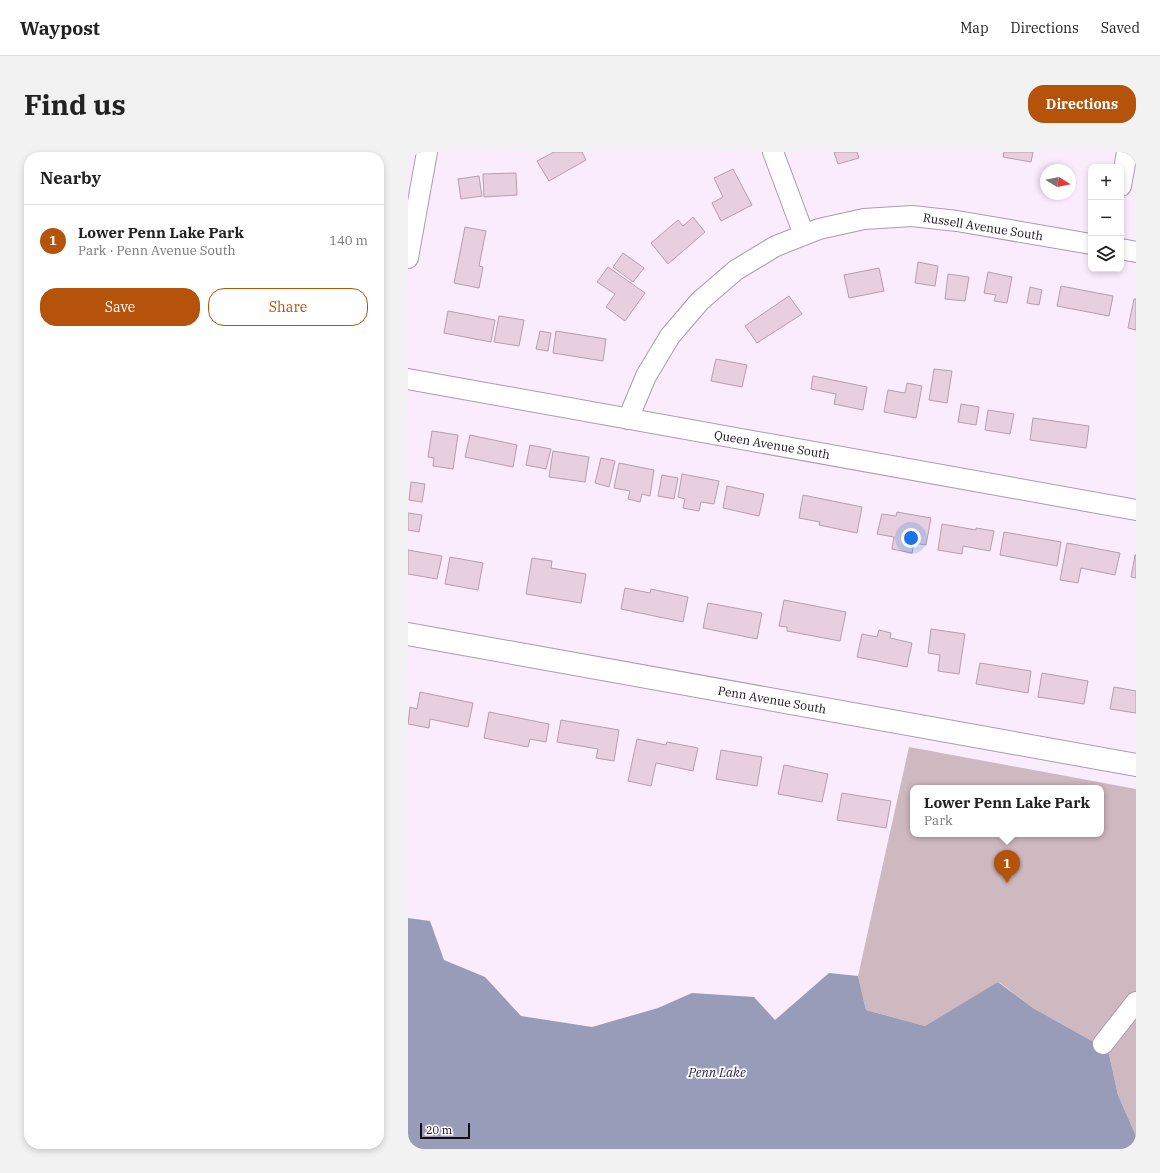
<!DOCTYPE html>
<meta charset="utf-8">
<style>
:root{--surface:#fff;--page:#f2f2f2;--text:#222;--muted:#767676;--line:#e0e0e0;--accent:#b45309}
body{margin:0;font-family:"IBM Plex Serif",serif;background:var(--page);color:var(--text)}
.controls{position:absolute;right:12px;top:12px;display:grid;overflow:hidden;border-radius:8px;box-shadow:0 2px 6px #0003}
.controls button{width:36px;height:36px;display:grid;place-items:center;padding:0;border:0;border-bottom:1px solid var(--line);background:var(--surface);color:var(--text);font:20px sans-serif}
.compass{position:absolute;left:632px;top:12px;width:36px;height:36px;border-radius:50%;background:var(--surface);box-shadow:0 2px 6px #0003;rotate:100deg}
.scale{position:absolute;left:12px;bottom:10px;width:50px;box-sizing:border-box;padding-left:4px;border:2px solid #130d14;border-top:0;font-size:11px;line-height:14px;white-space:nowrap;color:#130d14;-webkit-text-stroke:3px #fff;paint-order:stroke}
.you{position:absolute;left:503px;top:386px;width:14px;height:14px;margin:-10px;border:3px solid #fff;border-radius:50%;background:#1a73e8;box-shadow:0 0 0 6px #1a73e833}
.badge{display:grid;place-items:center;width:26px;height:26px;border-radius:50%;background:var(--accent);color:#fff;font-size:13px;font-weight:700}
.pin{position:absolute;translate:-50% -33px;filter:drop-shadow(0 1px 2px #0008)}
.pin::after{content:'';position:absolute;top:21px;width:14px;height:12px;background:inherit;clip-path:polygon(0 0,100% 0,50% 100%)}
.popup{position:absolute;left:502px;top:633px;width:194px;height:52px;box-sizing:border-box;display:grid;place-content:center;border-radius:8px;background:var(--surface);filter:drop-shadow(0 1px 3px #0005);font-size:13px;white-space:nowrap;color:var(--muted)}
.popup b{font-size:15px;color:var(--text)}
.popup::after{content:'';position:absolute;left:50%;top:100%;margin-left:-8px;border:8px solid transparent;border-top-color:var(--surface)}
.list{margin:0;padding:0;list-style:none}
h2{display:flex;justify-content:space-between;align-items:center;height:52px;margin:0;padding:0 16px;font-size:17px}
h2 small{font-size:13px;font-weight:400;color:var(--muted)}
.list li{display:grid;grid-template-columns:26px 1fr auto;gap:12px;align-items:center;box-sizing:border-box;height:72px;padding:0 16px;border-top:1px solid var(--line)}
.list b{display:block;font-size:15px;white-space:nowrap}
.list p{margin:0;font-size:13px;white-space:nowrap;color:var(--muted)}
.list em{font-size:13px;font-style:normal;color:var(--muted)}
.actions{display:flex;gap:8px;padding:12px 16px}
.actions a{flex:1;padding:9px 0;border:1px solid var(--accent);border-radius:16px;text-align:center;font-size:14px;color:var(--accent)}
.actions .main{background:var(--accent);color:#fff}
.icon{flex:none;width:22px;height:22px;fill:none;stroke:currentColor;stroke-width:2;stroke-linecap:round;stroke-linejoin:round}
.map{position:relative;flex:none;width:728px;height:997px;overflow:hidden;border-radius:16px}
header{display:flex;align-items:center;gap:24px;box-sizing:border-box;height:56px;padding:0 20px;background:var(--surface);border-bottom:1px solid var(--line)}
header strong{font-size:19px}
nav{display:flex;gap:22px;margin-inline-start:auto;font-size:14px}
.intro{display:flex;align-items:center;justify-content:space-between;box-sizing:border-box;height:96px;padding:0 24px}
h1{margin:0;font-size:28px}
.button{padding:10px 18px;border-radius:16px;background:var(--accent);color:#fff;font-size:14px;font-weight:700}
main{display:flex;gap:24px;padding:0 24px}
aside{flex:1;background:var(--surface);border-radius:16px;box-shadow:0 2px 6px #0003}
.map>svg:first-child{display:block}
</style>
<header>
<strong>Waypost</strong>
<nav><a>Map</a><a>Directions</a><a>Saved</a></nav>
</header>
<div class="intro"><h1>Find us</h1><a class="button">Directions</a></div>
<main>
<aside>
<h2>Nearby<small></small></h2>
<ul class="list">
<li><span class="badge">1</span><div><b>Lower Penn Lake Park</b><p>Park · Penn Avenue South</p></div><em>140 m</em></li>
</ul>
<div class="actions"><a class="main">Save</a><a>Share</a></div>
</aside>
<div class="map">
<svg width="728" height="997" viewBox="0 0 728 997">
<rect width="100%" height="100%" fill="#faebfd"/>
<path fill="#cfb9c0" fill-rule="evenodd" d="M501 595 728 637V984L710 943 700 898 625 856 591 830 517 874 458 858 450 824ZM505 636H693V682H505Z"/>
<path fill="#989cb8" d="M0 766 22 769 36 808 77 825 113 864 184 875 250 856 284 841 346 845 367 868 421 821 450 824 458 858 517 874 590 830 625 856 700 898 710 943 728 984V997H0Z"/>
<path fill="#e8cfe0" stroke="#b69eae" d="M146 0H174L178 8 141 29 129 9Z
M426 0H449L451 6 430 12Z
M596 0H625L623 10 595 5Z
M325 17 344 53 313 69 304 51 315 45 306 26Z
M108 21 109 43 76 45 75 22Z
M71 24 74 44 53 47 50 27Z
M285 65 297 80 260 112 243 91 270 68 275 74Z
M57 75 78 79 71 114 75 115 71 136 46 131Z
M215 101 236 116 225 130 205 115Z
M510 110 530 114 527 134 507 131Z
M200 115 237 141 217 169 198 155 207 142 189 130Z
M471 116 476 139 441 146 436 123Z
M580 120 604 125 599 151 586 149 588 143 576 141Z
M540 122 561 125 557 149 537 147Z
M653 134 705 144 701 164 649 154Z
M622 135 634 138 631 153 619 151Z
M381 144 394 162 349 191 337 174Z
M726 147H728V178L720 176Z
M40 159 87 168 83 190 36 181Z
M91 164 116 168 111 194 86 190Z
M132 179 143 181 140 199 128 197Z
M148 179 198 187 195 209 145 201Z
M308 207 339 213 334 235 303 229Z
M526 217 544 219 539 251 521 248Z
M405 224 459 235 455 258 426 252 428 242 403 237Z
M499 231 514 234 508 266 476 260 480 238 497 241Z
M553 252 571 255 568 273 550 270Z
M580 258 606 262 602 282 577 278Z
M625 266 681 274 678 296 622 288Z
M24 279 50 283 45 317 25 314 26 306 20 305Z
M62 283 109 293 105 315 57 305Z
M122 293 143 297 138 317 118 313Z
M145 299 181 305 177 330 141 325Z
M193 306 207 309 201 335 187 331Z
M211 311 246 318 242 344 234 342 232 350 220 347 222 339 206 336Z
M274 322 311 329 306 352 293 350 291 359 275 356 277 347 270 345Z
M254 323 270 326 266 347 250 344Z
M3 330 17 332 14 350 1 348Z
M319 334 356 342 351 364 315 356Z
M395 343 454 355 449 381 411 373 412 370 391 366Z
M489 360 523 366 518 393 506 391 504 401 484 397 486 385 469 382 474 362 488 364Z
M0 361 14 363 11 380 0 378Z
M534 372 568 378V376L586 379 582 399 555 394 554 402 530 398Z
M596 380 653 390 649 414 592 403Z
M659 391 712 401 707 423 673 416 670 431 652 428Z
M0 398 34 404 29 427 0 422Z
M727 403H728V426L723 425Z
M42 405 75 411 70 438 37 432Z
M124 406 144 409 143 416 178 422 173 451 118 442Z
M217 436 242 441 243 437 280 445 275 470 213 457Z
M376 448 438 460 432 489 379 479V475L371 474Z
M300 451 354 461 349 487 295 476Z
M523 477 557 482 551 522 530 519 532 503 520 501Z
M471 478 483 481 482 486 504 491 499 515 449 505 454 482 469 485Z
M572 511 623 519 620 541 568 532Z
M634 521 680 529 676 552 630 545Z
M706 535 728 539V561L702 557Z
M12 540 65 551 60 575 22 567 21 576 0 572 2 555 9 557Z
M81 560 141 572 138 590 122 587 120 595 76 586Z
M153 568 211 578 206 609 188 606 190 597 149 590Z
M229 587 258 593 259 590 290 596 285 619 248 611 243 634 220 629Z
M313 598 354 605 349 634 308 627Z
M376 613 420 622 414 650 370 642Z
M434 641 483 649 478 676 429 668Z"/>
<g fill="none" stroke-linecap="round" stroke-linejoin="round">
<g stroke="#ac9bb0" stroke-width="22">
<path id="minor" d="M365 0 396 83
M713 34 719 0
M713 97 728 100
M0 106 19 0
M0 227 728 358
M220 267 238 224 262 184 292 149 328 118 368 94 411 77 456 67 504 64 549 69 683 92
M695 892 728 850"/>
</g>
<g stroke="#ac9bb0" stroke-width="24">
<path id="major" d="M0 482 728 613"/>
</g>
<use href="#minor" stroke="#fff" stroke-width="20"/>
<use href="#major" stroke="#fff" stroke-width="22"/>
</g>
<g text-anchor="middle" stroke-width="3.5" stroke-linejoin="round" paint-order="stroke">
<g font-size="12" fill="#130d14" stroke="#fff">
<text transform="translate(575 75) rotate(9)" y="4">Russell Avenue South</text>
<text transform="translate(364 293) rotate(10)" y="4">Queen Avenue South</text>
<text transform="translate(364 548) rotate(10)" y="4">Penn Avenue South</text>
</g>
<g font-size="13" font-style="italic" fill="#25264e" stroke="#fff">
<text x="309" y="925">Penn Lake</text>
</g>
</g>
</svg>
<div class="controls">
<button>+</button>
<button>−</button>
<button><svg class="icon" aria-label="layers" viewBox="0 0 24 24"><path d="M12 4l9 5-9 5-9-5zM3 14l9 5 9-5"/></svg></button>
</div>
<svg class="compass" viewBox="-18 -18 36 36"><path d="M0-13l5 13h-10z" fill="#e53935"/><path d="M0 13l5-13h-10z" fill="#767676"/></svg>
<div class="scale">20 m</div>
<div class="you"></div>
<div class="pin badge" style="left:599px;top:731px">1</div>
<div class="popup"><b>Lower Penn Lake Park</b>Park</div>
</div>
</main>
